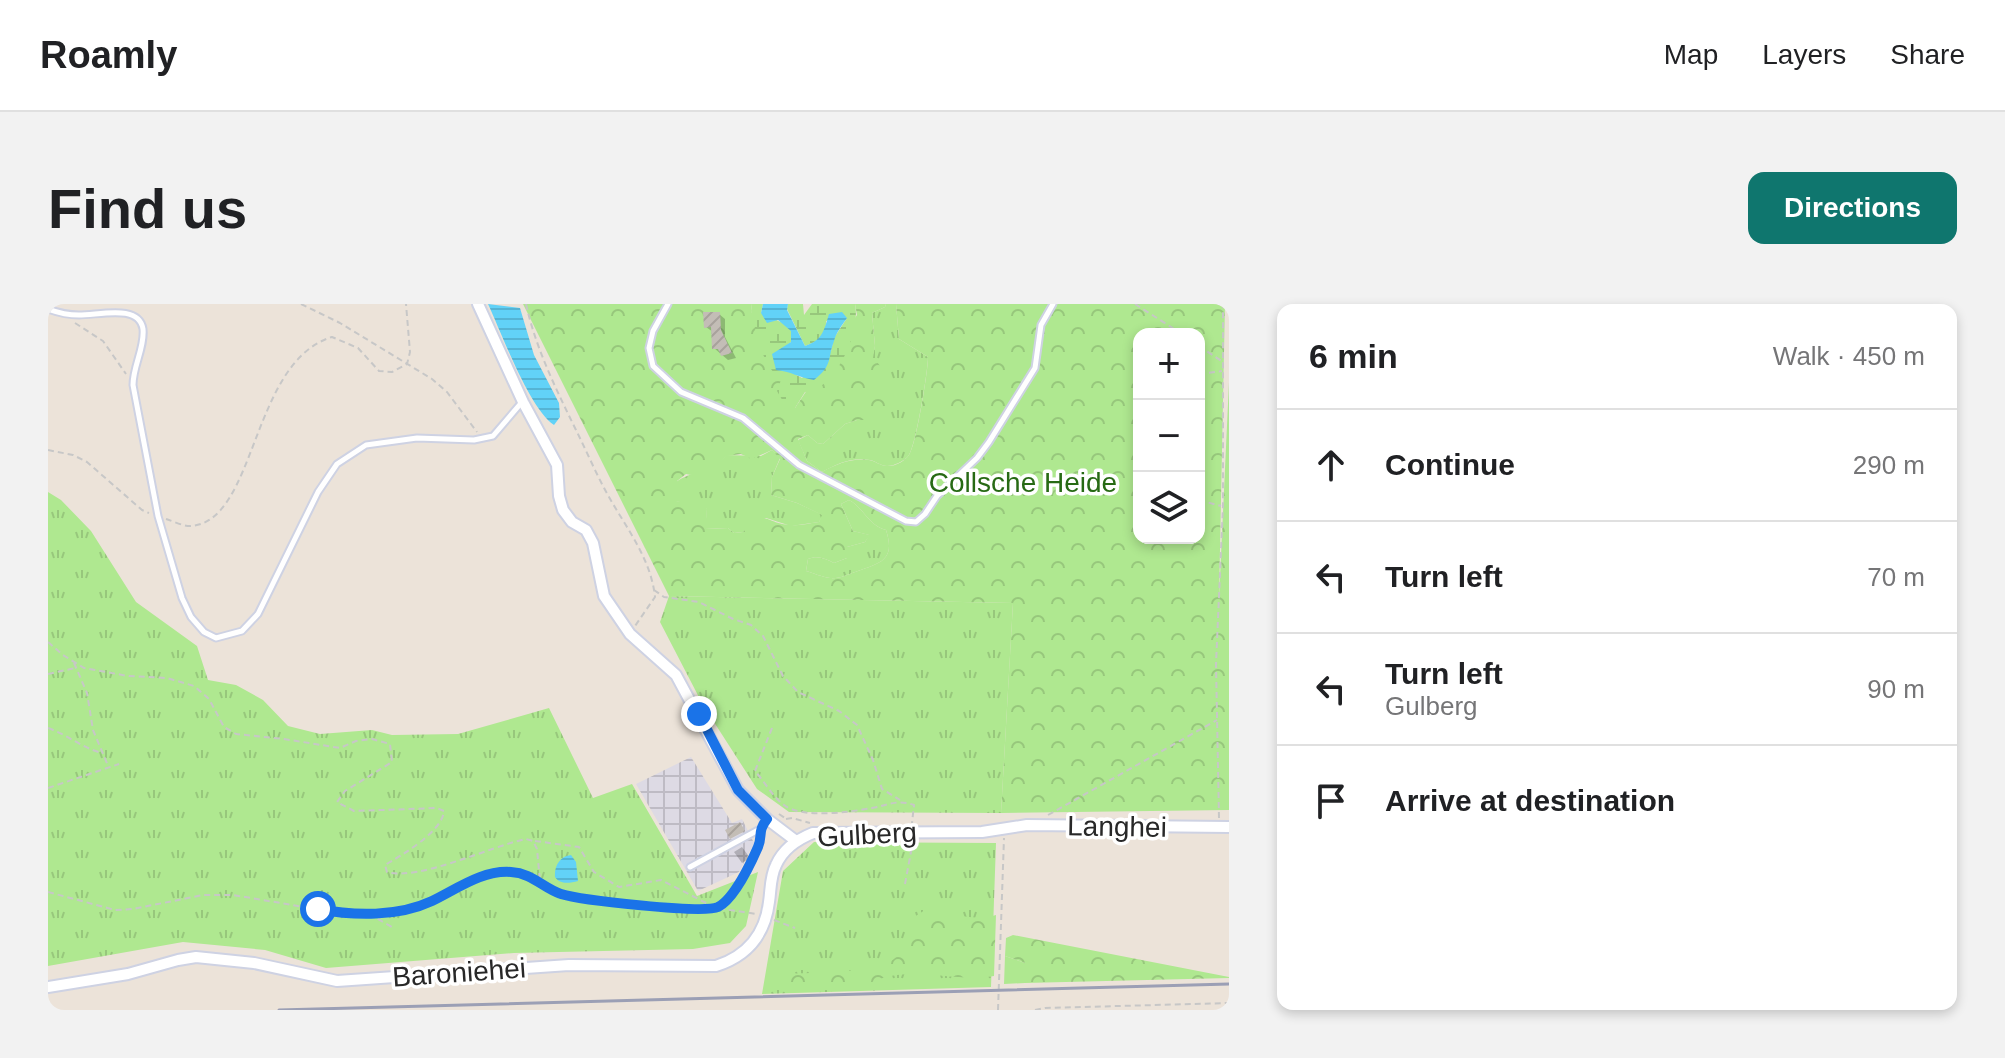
<!DOCTYPE html>
<meta charset="utf-8">
<style>
:root{--surface:#fff;--page:#f2f2f2;--text:#202124;--muted:#757577;--line:#e0e0e0;--accent:#0f766e}
body{margin:0;font-family:Helvetica,sans-serif;background:var(--page);color:var(--text)}
.controls{position:absolute;right:24px;top:24px;display:grid;overflow:hidden;border-radius:16px;box-shadow:0 4px 12px #0003}
.controls button{width:72px;height:72px;display:grid;place-items:center;padding:0;border:0;border-bottom:2px solid var(--line);background:var(--surface);color:var(--text);font:40px sans-serif}
.stop{position:absolute;width:24px;height:24px;margin:-18px;border:6px solid #1a73e8;border-radius:50%;background:#fff}
.stop.end{background:#1a73e8;border-color:#fff;box-shadow:0 2px 8px #0008}
.list{margin:0;padding:0;list-style:none}
h2{display:flex;justify-content:space-between;align-items:center;height:104px;margin:0;padding:0 32px;font-size:34px}
h2 small{font-size:26px;font-weight:400;color:var(--muted)}
.list li{display:grid;grid-template-columns:52px 1fr auto;gap:24px;align-items:center;box-sizing:border-box;height:112px;padding:0 32px;border-top:2px solid var(--line)}
.list b{display:block;font-size:30px;white-space:nowrap}
.list p{margin:0;font-size:26px;white-space:nowrap;color:var(--muted)}
.list em{font-size:26px;font-style:normal;color:var(--muted)}
.icon{flex:none;width:44px;height:44px;fill:none;stroke:currentColor;stroke-width:2;stroke-linecap:round;stroke-linejoin:round}
.map{position:relative;flex:none;width:1181px;height:706px;overflow:hidden;border-radius:16px}
header{display:flex;align-items:center;gap:48px;box-sizing:border-box;height:112px;padding:0 40px;background:var(--surface);border-bottom:2px solid var(--line)}
header strong{font-size:38px}
nav{display:flex;gap:44px;margin-inline-start:auto;font-size:28px}
.intro{display:flex;align-items:center;justify-content:space-between;box-sizing:border-box;height:192px;padding:0 48px}
h1{margin:0;font-size:56px}
.button{padding:20px 36px;border-radius:16px;background:var(--accent);color:#fff;font-size:28px;font-weight:700}
main{display:flex;gap:48px;padding:0 48px}
aside{flex:1;background:var(--surface);border-radius:16px;box-shadow:0 4px 12px #0003}
.map>svg:first-child{display:block}
</style>
<header>
<strong>Roamly</strong>
<nav><a>Map</a><a>Layers</a><a>Share</a></nav>
</header>
<div class="intro"><h1>Find us</h1><a class="button">Directions</a></div>
<main>
<div class="map">
<svg width="1181" height="706" viewBox="0 0 1181 706">
<defs>
<pattern id="industrial-grid" width="8" height="8" patternUnits="userSpaceOnUse" patternTransform="scale(2)"><rect width="8" height="8" fill="#dddae4"/><path d="M0 4h8M4 0v8" fill="none" stroke="#bebbc4"/></pattern>
<pattern id="grass-tufts" width="24" height="20" patternUnits="userSpaceOnUse" patternTransform="scale(2)"><rect width="24" height="20" fill="#afe890"/><path d="M3 7l-1-3M5 7V3M7 7l1-3M15 17l-1-3M17 17v-4M19 17l1-3" fill="none" stroke="#97c77c"/></pattern>
<pattern id="forest-crowns" width="20" height="18" patternUnits="userSpaceOnUse" patternTransform="scale(2)"><rect width="20" height="18" fill="#afe890"/><path d="M2 6a3 3 0 1 1 6 0M12 15a3 3 0 1 1 6 0" fill="none" stroke="#97c77c"/></pattern>
<pattern id="wetland-marsh" width="20" height="14" patternUnits="userSpaceOnUse" patternTransform="scale(2)"><rect width="20" height="14" fill="#afe890"/><path d="M1 5h8M5 5V1M11 12h8M15 12V8" fill="none" stroke="#97c77c"/></pattern>
<pattern id="water-rules" width="6" height="5" patternUnits="userSpaceOnUse" patternTransform="scale(2)"><rect width="6" height="5" fill="#62d2f7"/><path d="M0 2.5h6" fill="none" stroke="#55b4d4"/></pattern>
<pattern id="building-hatch" width="6" height="6" patternUnits="userSpaceOnUse" patternTransform="scale(2)"><rect width="6" height="6" fill="#c3bdb6"/><path d="M-1 1l2-2M0 6l6-6M5 7l2-2" fill="none" stroke="#a8a29c"/></pattern>
</defs>
<rect width="100%" height="100%" fill="#ece3d9"/>
<path fill="url(#industrial-grid)" d="M643 453 684 519 694 515 706 539 691 568 650 587 588 480Z"/>
<path fill="url(#grass-tufts)" d="M838 0H848L851 35 880 53C880 67 868 141 861 151 857 157 846 162 839 162 833 162 827 157 822 156 803 153 789 160 774 168L759 157 750 136 760 131 769 139 775 140 797 120 809 116 827 42 824 9 837 3Z
M724 146 732 154 724 173 723 191 749 199 775 211 771 218 743 222 718 214 695 228 686 229 680 224 657 225 659 205 628 197V178C643 167 668 166 678 151L713 152Z
M0 188 13 196 43 227 88 298 149 342 160 376 188 381 215 396 240 422 272 430 324 426 344 431 410 430 501 404 545 494 584 480 649 592 710 568 698 622 682 639 645 645 466 649 278 664 217 646 135 638 0 662Z
M801 196C816 204 821 222 838 226 848 257 832 259 807 268 799 271 791 275 782 274 774 273 765 269 758 267L760 255C769 251 777 254 786 259L799 254V243L817 238 821 231 805 227 793 200Z
M621 292 965 299 953 509 741 508 709 485 655 401 612 318Z
M766 538 948 539 943 683 714 690 735 567Z
M957 652 977 659V679L956 680Z"/>
<path fill="url(#forest-crowns)" fill-rule="evenodd" d="M475 0H704L703 7 747 104 809 11 807 0H838L837 3 824 9 827 42 825 54C840 66 837 85 837 103L817 116H809L797 120 775 140 769 139 760 131 750 135 759 157 774 168C789 160 803 154 821 156 827 157 833 162 839 162 846 163 857 157 861 151 868 142 880 68 880 53L851 35 848 0H1177L1171 295 1181 78V506L953 509 965 299 621 292ZM1091 30H1151V234H1091ZM724 146 732 155 724 173 723 191 749 199 774 211 771 218C762 219 752 222 744 221 716 220 721 203 695 228L686 229 680 224 658 225 659 205 650 195 643 193 638 198 628 197 629 177 638 170C653 174 669 164 678 152L693 150 704 155ZM801 196C816 204 821 222 838 226 848 257 832 259 807 268 799 271 791 275 782 274 774 273 765 269 758 267L760 255C769 251 777 254 786 259L799 254V243L817 238 822 231 805 227 793 200Z
M877 606C902 608 924 618 948 611L946 672C905 679 862 660 824 678L721 682V672L726 670C752 669 828 670 846 655 857 646 857 627 863 615Z
M965 631 1181 673V674L977 679 975 671 977 659 957 652 958 634Z"/>
<path fill="url(#wetland-marsh)" d="M704 0H715L713 9 737 20 743 26V38L732 47 741 67 754 74 783 47 786 34 799 14 778 17C779 31 770 38 757 42L739 5 740 0H755L756 11 764 0H807C813 26 788 87 757 88L747 104 740 106 729 87 733 76C713 59 709 32 703 7Z"/>
<path fill="url(#water-rules)" d="M440 0 472 4 486 51 511 99 512 113 506 121C481 104 454 30 440 0Z
M715 0H740L739 6 757 42C775 36 776 26 781 10L794 8 799 14C794 21 788 29 786 37 779 56 785 61 766 76 752 74 742 67 728 66L724 50 743 38V27L730 16 719 19 713 9Z
M523 551 528 558 530 577C522 579 512 581 507 573 506 562 512 552 523 551Z"/>
<path fill="#0003" d="M671 10 677 15V33L688 54 680 56 666 44 665 28 658 23Z
M694 543 702 554 694 559 686 548Z"/>
<path fill="url(#building-hatch)" d="M655 8H672L673 26 684 49 673 52 670 45H664L663 23 656 24Z
M692 518 697 527 682 535 677 526Z"/>
<g fill="none" stroke-linecap="round" stroke-linejoin="round">
<g stroke="#ced2e3" stroke-width="9">
<path id="service" d="M620 0 605 27 601 44 605 62 633 88 695 114 751 161 858 217 868 218 877 210 889 192 929 154 941 138 987 64 993 21 1005 0
M0 5C11 9 20 11 31 11 52 11 91 0 95 25 97 43 85 62 85 81L110 212 134 294 143 313 156 328 168 334 194 327 210 310 270 188 289 160 318 141 369 134 426 136 445 132 474 98
M642 563 712 525 718 515"/>
</g>
<g stroke="#ced2e3" stroke-width="14">
<path id="minor" d="M430 0 475 98 509 161 511 192 515 206 524 218 538 226 545 239 556 292 582 330 628 371 690 486 719 515 748 537
M0 683 80 670 130 656 148 653 206 659 289 677 521 661 668 662C699 652 717 631 721 598 723 585 722 573 728 561 735 545 750 535 765 529L934 528 979 521 1181 523"/>
</g>
<path stroke="#c7c7c7" stroke-width="2" stroke-dasharray="6 4" stroke-linecap="butt" d="M253 0 292 19 384 75 399 88 429 128
M478 0C488 45 508 85 528 126 539 148 549 172 561 193 579 225 603 255 607 293L587 322
M1087 0 1134 30
M27 19 55 37 78 70
M1151 42 1175 58
M1151 70 1174 67
M0 146 25 151 39 158 94 206 101 209
M1151 196 1173 202
M118 215C125 217 134 222 142 222 209 219 202 58 284 33L310 44 331 67 344 68 359 60 362 48 358 0
M606 286 616 293 651 298 685 315 703 321 715 332 735 372 750 388 791 407 809 421 825 456 834 485 852 496
M0 338 15 351 36 364 80 372 119 374 146 382 161 395 176 423 188 430 236 435 292 444 308 437 324 435 342 440 344 458 297 487 289 498 306 507 389 504 396 507C394 528 354 551 337 561L339 568C372 577 443 542 478 535L485 537 489 545 492 577
M26 359 39 389 45 426 61 464
M0 370 27 364
M0 424C20 431 34 444 54 449
M724 424 707 467C716 477 725 493 736 501 754 515 802 508 824 504 841 501 849 495 866 501L864 519
M0 484 71 460
M731 510 737 514
M1000 511 1169 416
M1171 514 1168 360 1175 202V0
M738 515 744 514 762 519
M487 537 531 543 546 568 571 583 613 576 668 604 709 610
M857 580 865 537
M0 588 67 606 85 605 155 591H185L298 610H320L365 604 445 569 464 568 483 573 514 591 588 600 668 604 683 594 711 540V534
M321 610 344 623
M726 616 747 624
M950 706 956 534
M987 706 997 704 1181 699"/>
<use href="#service" stroke="#fff" stroke-width="5"/>
<use href="#minor" stroke="#fff" stroke-width="10"/>
<path stroke="#9b9fb5" stroke-width="3" d="M231 706 1181 680"/>
</g>
<g fill="none" stroke-linecap="round" stroke-linejoin="round">
<path stroke="#1a73e8" stroke-width="10" d="M270 605C306 612 350 613 384 597 409 585 434 566 463 568 484 569 495 584 513 590 532 596 655 610 670 603 686 595 703 559 710 543 715 531 709 528 719 515L690 486 651 410"/>
</g>
<g text-anchor="middle" stroke-width="7" stroke-linejoin="round" paint-order="stroke">
<g font-size="28" fill="#276a14" stroke="#fff">
<text x="975" y="188">Collsche Heide</text>
</g>
<g font-size="28" fill="#282828" stroke="#fff">
<text transform="translate(1069 522) rotate(1)" y="10">Langhei</text>
<text transform="translate(819 530) rotate(-3)" y="10">Gulberg</text>
<text transform="translate(411 668) rotate(-4)" y="10">Baroniehei</text>
</g>
</g>
</svg>
<div class="controls">
<button>+</button>
<button>−</button>
<button><svg class="icon" aria-label="layers" viewBox="0 0 24 24"><path d="M12 4l9 5-9 5-9-5zM3 14l9 5 9-5"/></svg></button>
</div>
<div class="stop" style="left:270px;top:605px"></div>
<div class="stop end" style="left:651px;top:410px"></div>
</div>
<aside>
<h2>6 min<small>Walk · 450 m</small></h2>
<ul class="list">
<li><svg class="icon" aria-label="ahead" viewBox="0 0 24 24"><path d="M12 20V5M6 11l6-6 6 6"/></svg><div><b>Continue</b></div><em>290 m</em></li>
<li><svg class="icon" aria-label="left" viewBox="0 0 24 24"><path d="M17 20v-9H6M10 6l-5 5 5 5"/></svg><div><b>Turn left</b></div><em>70 m</em></li>
<li><svg class="icon" aria-label="left" viewBox="0 0 24 24"><path d="M17 20v-9H6M10 6l-5 5 5 5"/></svg><div><b>Turn left</b><p>Gulberg</p></div><em>90 m</em></li>
<li><svg class="icon" aria-label="arrive" viewBox="0 0 24 24"><path d="M6 21V4h12l-3 4 3 4H6"/></svg><div><b>Arrive at destination</b></div></li>
</ul>
</aside>
</main>
